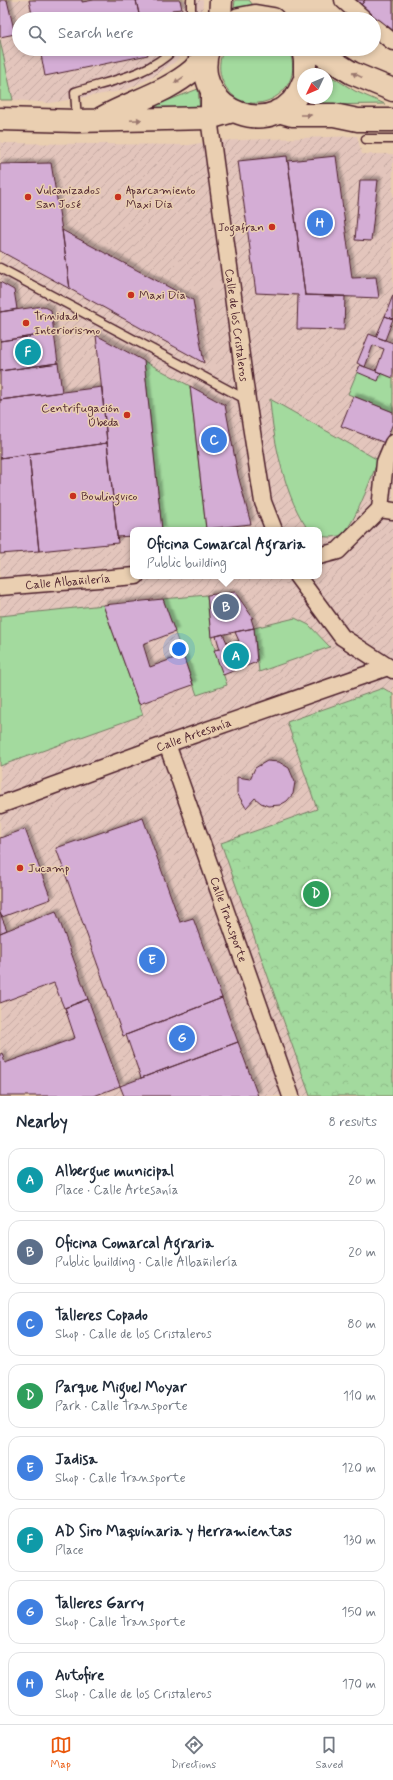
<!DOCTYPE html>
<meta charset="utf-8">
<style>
:root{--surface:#fff;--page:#f2f2f3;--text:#1f2937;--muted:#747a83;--line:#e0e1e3;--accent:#ea580c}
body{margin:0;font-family:Mynerve,sans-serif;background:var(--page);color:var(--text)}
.compass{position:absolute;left:297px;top:68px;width:36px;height:36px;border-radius:50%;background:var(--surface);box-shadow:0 2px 6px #0003;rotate:226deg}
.you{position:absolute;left:179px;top:649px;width:14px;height:14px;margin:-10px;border:3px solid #fff;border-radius:50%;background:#1a73e8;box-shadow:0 0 0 6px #1a73e833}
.badge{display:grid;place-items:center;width:26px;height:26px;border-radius:50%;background:var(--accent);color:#fff;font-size:13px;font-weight:700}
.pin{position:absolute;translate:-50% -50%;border:2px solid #fff;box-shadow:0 1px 4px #0006}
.popup{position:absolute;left:130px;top:527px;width:192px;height:52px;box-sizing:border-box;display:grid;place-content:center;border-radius:8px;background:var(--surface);filter:drop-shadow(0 1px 3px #0005);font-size:13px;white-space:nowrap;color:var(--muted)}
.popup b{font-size:15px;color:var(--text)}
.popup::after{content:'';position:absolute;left:50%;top:100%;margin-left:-8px;border:8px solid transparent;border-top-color:var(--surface)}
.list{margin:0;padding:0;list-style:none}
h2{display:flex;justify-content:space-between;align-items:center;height:52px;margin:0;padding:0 16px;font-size:17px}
h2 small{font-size:13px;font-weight:400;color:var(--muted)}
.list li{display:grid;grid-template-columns:26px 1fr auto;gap:12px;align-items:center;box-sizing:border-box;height:64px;margin:0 8px 8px;padding:0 8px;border:1px solid var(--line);border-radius:12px}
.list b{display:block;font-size:15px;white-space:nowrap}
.list p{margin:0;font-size:13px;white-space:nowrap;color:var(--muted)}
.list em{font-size:13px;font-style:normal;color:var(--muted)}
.icon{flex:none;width:22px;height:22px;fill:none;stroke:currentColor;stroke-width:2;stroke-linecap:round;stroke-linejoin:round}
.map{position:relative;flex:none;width:393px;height:1096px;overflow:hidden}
.search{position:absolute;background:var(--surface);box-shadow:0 2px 6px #0003;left:12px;right:12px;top:12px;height:44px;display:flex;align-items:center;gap:10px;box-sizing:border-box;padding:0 14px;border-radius:22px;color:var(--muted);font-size:15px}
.sheet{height:628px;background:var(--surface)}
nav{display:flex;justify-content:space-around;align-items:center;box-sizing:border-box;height:56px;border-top:1px solid var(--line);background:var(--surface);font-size:11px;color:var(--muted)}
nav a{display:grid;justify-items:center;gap:2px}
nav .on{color:var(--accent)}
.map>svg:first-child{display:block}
</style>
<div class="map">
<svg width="393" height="1096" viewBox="0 0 393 1096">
<defs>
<pattern id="industrial-furrows" width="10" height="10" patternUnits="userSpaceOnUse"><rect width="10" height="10" fill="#e3c5bc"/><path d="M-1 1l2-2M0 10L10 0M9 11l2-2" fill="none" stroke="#c4a9a2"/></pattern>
<pattern id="forest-crowns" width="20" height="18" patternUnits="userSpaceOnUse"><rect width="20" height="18" fill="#a3da9e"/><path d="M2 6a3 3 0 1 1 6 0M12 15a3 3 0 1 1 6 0" fill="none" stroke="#8ebb88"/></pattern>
<filter id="shadow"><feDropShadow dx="3.5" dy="-3.5" stdDeviation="1" flood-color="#0004"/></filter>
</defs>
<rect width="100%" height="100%" fill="#eacfb1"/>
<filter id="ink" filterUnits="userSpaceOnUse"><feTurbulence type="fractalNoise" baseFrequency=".025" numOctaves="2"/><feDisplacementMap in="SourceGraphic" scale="8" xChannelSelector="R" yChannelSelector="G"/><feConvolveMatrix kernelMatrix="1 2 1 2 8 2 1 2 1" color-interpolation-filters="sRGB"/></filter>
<g filter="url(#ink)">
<path fill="url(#industrial-furrows)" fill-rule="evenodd" d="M0 0H203V4L201 19H19V49H187L175 62 153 77 126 90 50 103 13 100 0 40Z
M357 136 362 154H393V423L379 460 393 463V694L383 688 287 722 318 809 221 843 310 1096H0V140L1 143 189 145 213 141ZM133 530H319V576H133Z"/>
<path fill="#a3da9e" stroke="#767c64" d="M235 0H249L253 5 234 9Z
M0 40 13 100H0Z
M224 49H288C311 93 244 127 223 82 218 71 219 59 224 49Z
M324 72 355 91 385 104 313 105 317 98H327V74H324Z
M198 89 200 110 146 109Z
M144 361 190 386 206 529 162 530Z
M360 365 393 378V412L348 394Z
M270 399 378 460C372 476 354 527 341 535 334 538 326 537 319 536V530H309C286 503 272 435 270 399Z
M207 595 211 637 227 685 197 695 163 599Z
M103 605 143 715 0 766V616Z
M295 618 309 625 330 647 259 672 254 628Z"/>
<path fill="url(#forest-crowns)" stroke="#767c64" d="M383 688 393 694V1096H310L221 843 317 809 287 722Z"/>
<path fill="#d4add5" stroke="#4a1f2b" filter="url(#shadow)" d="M0 0H7L15 34 0 37Z
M29 0H82V2L94 0H136L140 19H33Z
M136 0H180L182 9 172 10 171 19H140Z
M356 0H365L361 5Z
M365 0H393V32L361 5Z
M40 49H146L148 55 45 76Z
M287 156 305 295 345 296 344 330 297 329 298 295 256 293 238 161Z
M336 156 352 278 376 277 379 298 305 295 288 161Z
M51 163 62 230 70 289 0 251V164Z
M360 180H378L371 241 355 240Z
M62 230 193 300 204 363 70 289Z
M0 282 14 290 17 309 0 312Z
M393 295V319L385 316Z
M43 306 51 310 54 333 0 341V312Z
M385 316 393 319 385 340 376 337Z
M54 333 58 363 0 371V341Z
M369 334 393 343V378L376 371 384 349 373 345 365 367 357 363Z
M96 335 144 361 162 530H133V536L117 537Z
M58 363 62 392 0 400V371Z
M360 365 381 373 378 381 357 372Z
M190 386 225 405 238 475 251 524 206 529Z
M102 387 107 443 0 458V400Z
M353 396 393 412V423L385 443 341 426Z
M107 443 118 543 39 551 29 454Z
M29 454 39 551 0 554V458Z
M235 592 253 618H251L254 628 211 637 207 595Z
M163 599 175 632 143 644 150 667 183 655 193 685 139 704 103 605Z
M254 628 257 662 223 675 214 650 220 649 216 636 223 634 228 645 239 641 235 632Z
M267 761 279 762 289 768 295 782 293 794 287 801 280 805 268 806 261 803 255 798 246 808 237 793V777L250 779 255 768Z
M143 818 180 922 193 918 222 998 123 1036 56 848Z
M25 829 51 899 2 917 0 913V838Z
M56 911 88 999 64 1008 54 983 0 1003V933Z
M0 913 7 930 0 933Z
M222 998 238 1042 141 1078 126 1035Z
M88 999 120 1086 94 1096H0V1054L2 1053 5 1063 75 1038 65 1008Z
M238 1042 258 1096H124L120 1086Z"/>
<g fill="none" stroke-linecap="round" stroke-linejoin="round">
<g stroke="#4a1f2b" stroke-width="11">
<path id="lane" d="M191 0V19
M77 120 75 92C109 81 148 76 174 49
M366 139H393
M0 268 247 400"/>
</g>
<g stroke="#4a1f2b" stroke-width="19">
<g id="street">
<path d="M343 0 364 19"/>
<path d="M374 27 393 42"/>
<path id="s1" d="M209 84V118L247 400 263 502 274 530"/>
<path d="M380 509 385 462 393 443"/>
<path d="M319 556 338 551 380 509 393 511"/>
<path d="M297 576 342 637 393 670"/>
<path id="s2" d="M0 587 136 576"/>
<path id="s3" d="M167 744 291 1096"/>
<path id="s4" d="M0 805 167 744 388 667"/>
</g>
</g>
<g stroke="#4a1f2b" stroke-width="25">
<path id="secondary" d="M102 118C132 101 166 93 193 70 198 65 202 59 207 53
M0 119 77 121 209 118 233 111"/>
</g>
<g stroke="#4a1f2b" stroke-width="25">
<path id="primary" d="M220 19 221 0
M239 19 255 16 273 19
M208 49C189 113 280 145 303 83
M303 49 305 60V74
M313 49 352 73 393 90
M278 111 292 115H334L358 120H393"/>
</g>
<use href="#lane" stroke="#eacfb1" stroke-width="8"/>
<use href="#street" stroke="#eacfb1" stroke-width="16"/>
<use href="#secondary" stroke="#eacfb1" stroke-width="22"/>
<use href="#primary" stroke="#eacfb1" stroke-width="22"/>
</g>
<defs><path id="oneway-solid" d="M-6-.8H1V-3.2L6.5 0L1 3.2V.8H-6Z"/></defs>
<g fill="#9a776e">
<use href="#oneway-solid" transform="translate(357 75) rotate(-154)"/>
<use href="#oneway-solid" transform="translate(179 80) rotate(146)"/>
<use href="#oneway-solid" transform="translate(306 115)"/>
<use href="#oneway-solid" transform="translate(136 120) rotate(-2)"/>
</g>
</g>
<g fill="#c8321e" stroke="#eacfb1" stroke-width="1.5">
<circle cx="28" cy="197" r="4"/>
<circle cx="118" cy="197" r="4"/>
<circle cx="272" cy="227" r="4"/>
<circle cx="131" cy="295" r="4"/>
<circle cx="26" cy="323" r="4"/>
<circle cx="127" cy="415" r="4"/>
<circle cx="73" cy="496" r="4"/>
<circle cx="20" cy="868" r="4"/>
</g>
<g text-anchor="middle" stroke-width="3" stroke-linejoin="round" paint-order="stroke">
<g font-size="12" fill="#4a1f2b" stroke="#eacfb1" text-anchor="start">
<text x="36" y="194">Vulcanizados<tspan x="36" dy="14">San José</tspan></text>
<text x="126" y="194">Aparcamiento<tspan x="126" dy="14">Maxi Dia</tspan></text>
<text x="264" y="231" text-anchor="end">Jogafran</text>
<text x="139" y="299">Maxi Dia</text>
<text x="34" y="320">Trinidad<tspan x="34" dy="14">Interiorismo</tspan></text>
<text x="119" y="412" text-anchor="end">Centrifugación<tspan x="119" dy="14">Úbeda</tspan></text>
<text x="81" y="500">Bowlingvico</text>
<text x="28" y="872">Jucamp</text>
</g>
<g font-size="12" fill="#4a1f2b" stroke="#eacfb1">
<text dy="4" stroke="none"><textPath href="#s1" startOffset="243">Calle de los Cristaleros</textPath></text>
<text dy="4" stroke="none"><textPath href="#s2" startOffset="68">Calle Albañilería</textPath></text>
<text dy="4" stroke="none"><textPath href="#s4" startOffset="206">Calle Artesanía</textPath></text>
<text dy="4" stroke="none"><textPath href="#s3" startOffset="186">Calle Transporte</textPath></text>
</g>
</g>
</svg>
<svg class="compass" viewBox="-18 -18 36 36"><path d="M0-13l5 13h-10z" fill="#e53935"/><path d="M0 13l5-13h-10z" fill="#747a83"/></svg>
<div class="you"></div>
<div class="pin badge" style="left:236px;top:656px;background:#0f9aa8">A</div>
<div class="pin badge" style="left:226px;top:607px;background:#5c6f8a">B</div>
<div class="popup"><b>Oficina Comarcal Agraria</b>Public building</div>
<div class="pin badge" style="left:214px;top:440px;background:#3f7fe0">C</div>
<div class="pin badge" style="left:316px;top:894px;background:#2e9e5b">D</div>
<div class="pin badge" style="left:152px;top:960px;background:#3f7fe0">E</div>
<div class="pin badge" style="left:28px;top:352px;background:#0f9aa8">F</div>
<div class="pin badge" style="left:182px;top:1038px;background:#3f7fe0">G</div>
<div class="pin badge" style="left:320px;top:223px;background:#3f7fe0">H</div>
<div class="search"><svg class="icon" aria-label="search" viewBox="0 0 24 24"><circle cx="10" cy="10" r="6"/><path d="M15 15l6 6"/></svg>Search here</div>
</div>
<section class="sheet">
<h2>Nearby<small>8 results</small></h2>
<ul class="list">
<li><span class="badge" style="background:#0f9aa8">A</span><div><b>Albergue municipal</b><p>Place · Calle Artesanía</p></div><em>20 m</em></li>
<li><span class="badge" style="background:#5c6f8a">B</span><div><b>Oficina Comarcal Agraria</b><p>Public building · Calle Albañilería</p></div><em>20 m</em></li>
<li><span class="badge" style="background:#3f7fe0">C</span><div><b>Talleres Copado</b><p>Shop · Calle de los Cristaleros</p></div><em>80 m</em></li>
<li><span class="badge" style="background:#2e9e5b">D</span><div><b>Parque Miguel Moyar</b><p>Park · Calle Transporte</p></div><em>110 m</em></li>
<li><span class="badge" style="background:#3f7fe0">E</span><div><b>Jadisa</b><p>Shop · Calle Transporte</p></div><em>120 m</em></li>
<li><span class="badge" style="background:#0f9aa8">F</span><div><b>AD Siro Maquinaria y Herramientas</b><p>Place</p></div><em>130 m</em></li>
<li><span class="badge" style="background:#3f7fe0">G</span><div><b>Talleres Garry</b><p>Shop · Calle Transporte</p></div><em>150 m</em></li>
<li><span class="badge" style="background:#3f7fe0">H</span><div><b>Autofire</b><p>Shop · Calle de los Cristaleros</p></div><em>170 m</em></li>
</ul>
</section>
<nav>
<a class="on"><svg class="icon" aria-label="map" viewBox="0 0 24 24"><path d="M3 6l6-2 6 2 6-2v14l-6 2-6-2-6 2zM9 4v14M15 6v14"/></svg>Map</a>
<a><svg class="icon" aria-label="directions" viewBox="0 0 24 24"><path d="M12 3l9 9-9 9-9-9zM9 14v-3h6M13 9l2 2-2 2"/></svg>Directions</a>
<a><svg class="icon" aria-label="saved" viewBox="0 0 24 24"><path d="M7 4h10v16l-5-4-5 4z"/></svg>Saved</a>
</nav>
